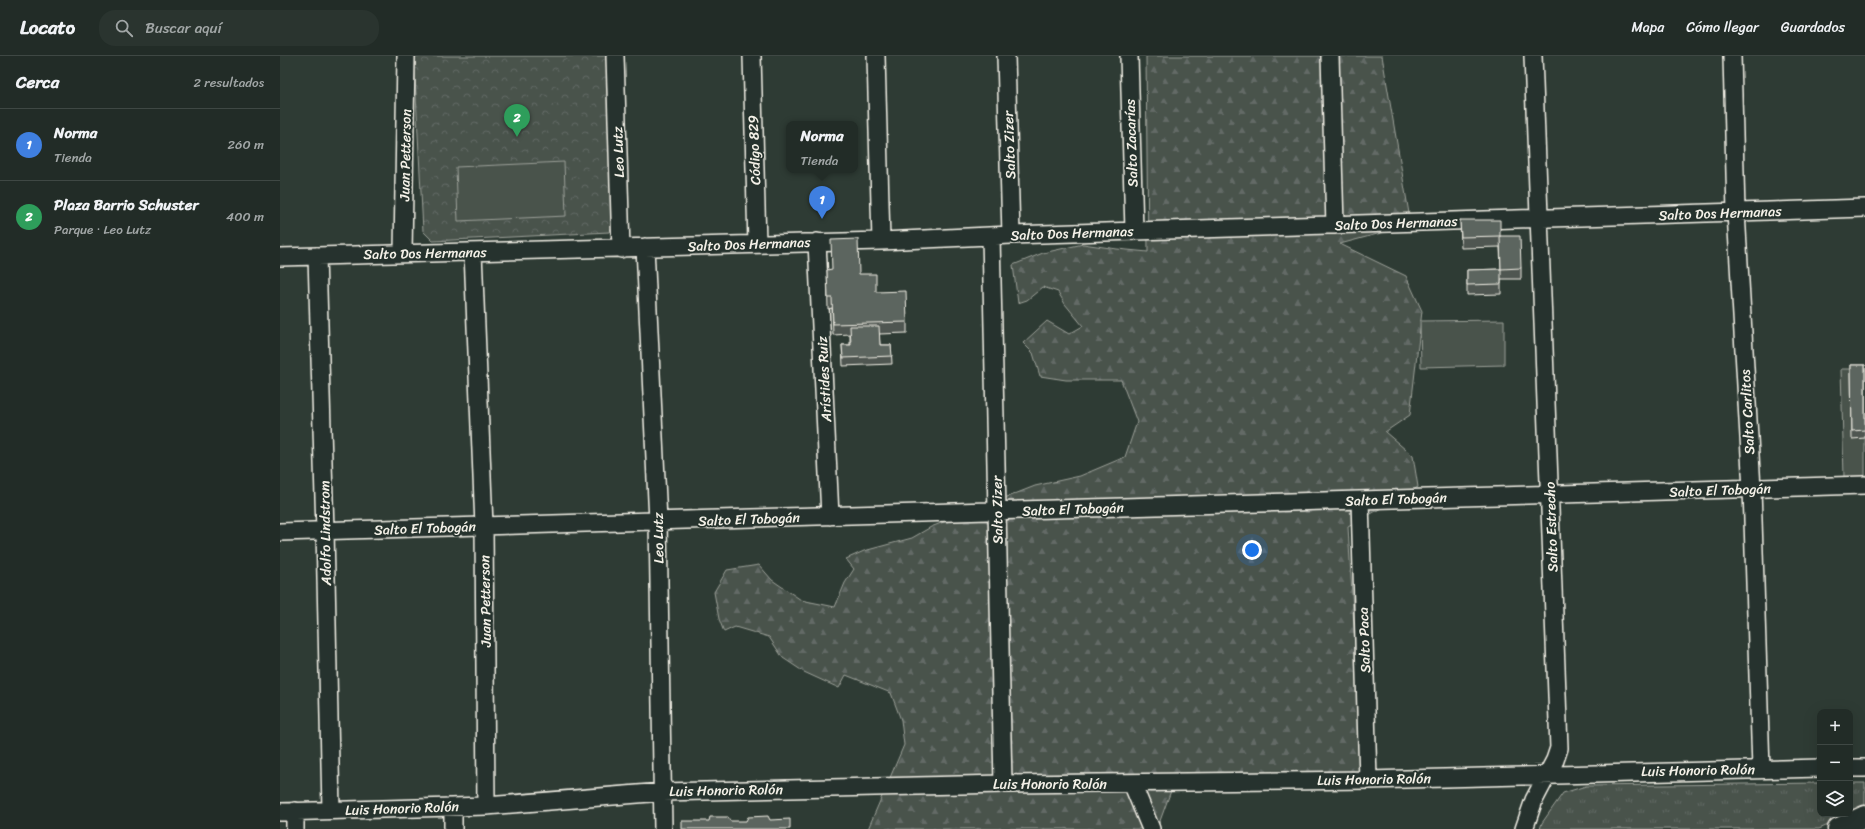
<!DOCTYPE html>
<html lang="es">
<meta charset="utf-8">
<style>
:root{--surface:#222c27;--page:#2a342f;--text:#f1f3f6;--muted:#a2a7a7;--line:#3f4844;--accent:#8c9099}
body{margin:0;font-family:Sriracha,sans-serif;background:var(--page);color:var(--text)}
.controls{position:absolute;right:12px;bottom:12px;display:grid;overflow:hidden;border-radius:8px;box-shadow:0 4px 16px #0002}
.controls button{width:36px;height:36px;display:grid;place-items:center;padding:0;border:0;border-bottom:1px solid var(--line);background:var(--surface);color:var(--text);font:20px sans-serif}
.you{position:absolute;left:972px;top:494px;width:14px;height:14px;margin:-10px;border:3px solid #fff;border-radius:50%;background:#1a73e8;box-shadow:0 0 0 6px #1a73e833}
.badge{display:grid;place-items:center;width:26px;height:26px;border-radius:50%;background:var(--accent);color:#fff;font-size:13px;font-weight:700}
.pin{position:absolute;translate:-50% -33px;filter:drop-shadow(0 1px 2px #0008)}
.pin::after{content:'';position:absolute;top:21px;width:14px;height:12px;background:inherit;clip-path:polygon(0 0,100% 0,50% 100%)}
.popup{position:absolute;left:506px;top:65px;width:72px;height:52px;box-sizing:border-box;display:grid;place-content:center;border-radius:8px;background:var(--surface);filter:drop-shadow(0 1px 3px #0005);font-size:13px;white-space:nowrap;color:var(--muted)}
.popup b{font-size:15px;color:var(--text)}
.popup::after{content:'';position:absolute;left:50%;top:100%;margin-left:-8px;border:8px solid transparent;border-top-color:var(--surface)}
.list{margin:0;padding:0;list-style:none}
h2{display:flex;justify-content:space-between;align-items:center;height:52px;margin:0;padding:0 16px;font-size:17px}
h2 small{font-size:13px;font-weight:400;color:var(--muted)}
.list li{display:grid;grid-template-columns:26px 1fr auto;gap:12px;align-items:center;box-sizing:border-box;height:72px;padding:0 16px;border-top:1px solid var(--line)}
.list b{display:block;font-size:15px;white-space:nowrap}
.list p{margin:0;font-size:13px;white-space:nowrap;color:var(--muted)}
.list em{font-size:13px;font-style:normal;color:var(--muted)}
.icon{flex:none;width:22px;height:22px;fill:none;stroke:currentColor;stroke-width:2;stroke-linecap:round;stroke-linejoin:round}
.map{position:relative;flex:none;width:1585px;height:773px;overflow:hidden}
header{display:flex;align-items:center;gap:24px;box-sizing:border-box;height:56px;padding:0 20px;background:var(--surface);border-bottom:1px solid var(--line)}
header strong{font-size:19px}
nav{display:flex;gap:22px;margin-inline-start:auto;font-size:14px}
.search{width:280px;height:36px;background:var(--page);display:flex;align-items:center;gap:10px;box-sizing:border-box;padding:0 14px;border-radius:16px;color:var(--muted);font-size:15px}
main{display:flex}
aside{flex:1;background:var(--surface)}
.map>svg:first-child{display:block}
</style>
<header>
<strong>Locato</strong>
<div class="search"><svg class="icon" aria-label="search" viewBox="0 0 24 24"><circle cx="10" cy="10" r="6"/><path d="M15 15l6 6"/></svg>Buscar aquí</div>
<nav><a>Mapa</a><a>Cómo llegar</a><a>Guardados</a></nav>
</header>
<main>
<aside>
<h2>Cerca<small>2 resultados</small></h2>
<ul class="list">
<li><span class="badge" style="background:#3f7fe0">1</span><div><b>Norma</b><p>Tienda</p></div><em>260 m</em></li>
<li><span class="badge" style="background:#2e9e5b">2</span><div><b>Plaza Barrio Schuster</b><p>Parque · Leo Lutz</p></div><em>400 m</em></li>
</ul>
</aside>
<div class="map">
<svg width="1585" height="773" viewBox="0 0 1585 773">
<defs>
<pattern id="grass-tufts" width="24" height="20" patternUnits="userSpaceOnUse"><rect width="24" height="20" fill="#48524c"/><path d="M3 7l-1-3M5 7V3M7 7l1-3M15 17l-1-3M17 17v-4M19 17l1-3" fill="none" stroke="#636b66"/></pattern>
<pattern id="forest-firs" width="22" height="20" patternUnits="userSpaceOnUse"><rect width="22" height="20" fill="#48524c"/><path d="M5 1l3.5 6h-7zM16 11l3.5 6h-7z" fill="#636b66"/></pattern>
<pattern id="park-crowns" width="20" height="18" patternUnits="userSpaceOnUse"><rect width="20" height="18" fill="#48524c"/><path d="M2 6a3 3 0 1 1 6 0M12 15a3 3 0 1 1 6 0" fill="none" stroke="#636b66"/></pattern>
</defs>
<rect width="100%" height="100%" fill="#2e3b34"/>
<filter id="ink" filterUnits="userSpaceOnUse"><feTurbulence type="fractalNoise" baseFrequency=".025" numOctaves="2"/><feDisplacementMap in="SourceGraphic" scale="8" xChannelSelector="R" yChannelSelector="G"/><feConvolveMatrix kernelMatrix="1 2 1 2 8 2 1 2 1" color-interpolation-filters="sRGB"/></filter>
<g filter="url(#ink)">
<path fill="url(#grass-tufts)" stroke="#9ea29a" d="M1540 727V758H1570V727H1585V753L1539 773H1260L1262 767 1283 737 1306 730Z"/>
<path fill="url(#forest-firs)" stroke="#9ea29a" d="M866 0H1102L1131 169 1060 188 1126 220 1142 255 1130 359 1105 376 1133 400 1138 431 1068 471 1083 722 892 732 877 773H588L624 689 621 664 611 637 566 619 559 632 524 616 503 602 489 581 455 571 444 576 439 563 434 536 447 514 479 509 492 524 521 544 555 551 565 527 574 513 566 503 584 495 632 482 651 471 755 430 800 420 845 401 857 366 841 324H786L760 320 753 297 743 287 767 265 789 278 803 270 785 248 778 236 763 231 747 244 738 247 733 209 763 197 803 188 837 193 868 196Z"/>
<path fill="url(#park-crowns)" stroke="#9ea29a" d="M134 0H332L338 162 329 176 153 185 143 175Z"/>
<path fill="#48524c" stroke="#9ea29a" d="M284 106 286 160 178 165 176 111Z
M1224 264V309L1141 311 1140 265Z
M1561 313H1585V420L1564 421Z"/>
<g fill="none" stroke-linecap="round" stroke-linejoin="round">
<g stroke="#f4f1e8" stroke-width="20">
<path id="minor" d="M335 0 341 193
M472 0 477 188
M596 0 601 185
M726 0 731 179
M849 0 854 175
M1050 0 1055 169
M1452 0 1456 156 1472 433 1481 713
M711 180 723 728
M537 186 550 460
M365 191 378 465 383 773
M193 196 204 470 206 750
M123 197 126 0
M37 200 45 475 51 754
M0 201 601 185 731 179 1585 152
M1080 444 1088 724
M0 476 1585 429
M1570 712H1585
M852 727 871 773
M173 751V773
M15 755V773
M0 756 206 750 383 736 723 728 1088 724 1540 712
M1244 773 1254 744 1275 704 1279 692 1253 0"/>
</g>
<g stroke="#f4f1e8" stroke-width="25">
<path id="primary" d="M1559 773 1585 761"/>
</g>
<use href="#minor" stroke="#26332d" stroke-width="17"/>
<use href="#primary" stroke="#26332d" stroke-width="22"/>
</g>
<path fill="#4f5751" stroke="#f4f1e8" d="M1180 164 1220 180 1241 212V223H1221V238L1187 239V214L1221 213 1220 191 1181 192Z
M547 214 579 218 627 266V277L599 278 600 289H611L612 308 563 310 562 289H570V278L553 279 552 252 548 253Z
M1571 309H1585V382L1572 383Z"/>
<path fill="#5c655e" stroke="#f4f1e8" d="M1180 164H1220V180H1240L1241 212 1221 213 1220 180 1181 181Z
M578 183 579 218H596V236L626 235 627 266 553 268 552 242H548L547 214 552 213 551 184Z
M1221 213V228L1187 229V214Z
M570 270H599L600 289H611L612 300 563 302 562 289H571Z
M1571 309H1585V374L1572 375Z
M488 760 490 764 510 763V773H402V765H429L430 761H448L450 765H466L468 761Z"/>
</g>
<g text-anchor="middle" stroke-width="3.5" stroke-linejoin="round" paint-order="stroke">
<g font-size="14" fill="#f4f1e8" stroke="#26332d">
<text transform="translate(851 87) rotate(-92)" y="5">Salto Zacarías</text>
<text transform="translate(729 89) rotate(-92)" y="5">Salto Zizer</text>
<text transform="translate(474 94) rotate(-92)" y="5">Código 829</text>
<text transform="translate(338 96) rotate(-92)" y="5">Leo Lutz</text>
<text transform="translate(125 99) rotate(-89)" y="5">Juan Petterson</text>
<text transform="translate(1440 157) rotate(-2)" y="5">Salto Dos Hermanas</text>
<text transform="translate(1116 167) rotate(-2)" y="5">Salto Dos Hermanas</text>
<text transform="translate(792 177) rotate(-2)" y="5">Salto Dos Hermanas</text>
<text transform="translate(469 188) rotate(-2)" y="5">Salto Dos Hermanas</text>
<text transform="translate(145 197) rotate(-1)" y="5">Salto Dos Hermanas</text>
<text transform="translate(544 323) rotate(-93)" y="5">Arístides Ruiz</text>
<text transform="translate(1467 356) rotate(-93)" y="5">Salto Carlitos</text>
<text transform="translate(1440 434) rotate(-2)" y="5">Salto El Tobogán</text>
<text transform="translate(1116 443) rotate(-2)" y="5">Salto El Tobogán</text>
<text transform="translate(793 453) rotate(-2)" y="5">Salto El Tobogán</text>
<text transform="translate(717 454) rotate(-91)" y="5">Salto Zizer</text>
<text transform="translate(469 463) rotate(-2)" y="5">Salto El Tobogán</text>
<text transform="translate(1271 471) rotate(-92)" y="5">Salto Estrecho</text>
<text transform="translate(145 472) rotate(-2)" y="5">Salto El Tobogán</text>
<text transform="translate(45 477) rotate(-91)" y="5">Adolfo Lindstrom</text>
<text transform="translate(378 482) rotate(-91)" y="5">Leo Lutz</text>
<text transform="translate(205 545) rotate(-91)" y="5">Juan Petterson</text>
<text transform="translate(1084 584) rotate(-92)" y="5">Salto Paca</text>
<text transform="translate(1418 714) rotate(-1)" y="5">Luis Honorio Rolón</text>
<text transform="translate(1094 723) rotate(-1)" y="5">Luis Honorio Rolón</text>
<text x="770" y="733">Luis Honorio Rolón</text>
<text transform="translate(446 734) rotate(-1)" y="5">Luis Honorio Rolón</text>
<text transform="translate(122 752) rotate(-2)" y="5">Luis Honorio Rolón</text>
</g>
</g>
</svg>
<div class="controls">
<button>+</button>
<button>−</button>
<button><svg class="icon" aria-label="layers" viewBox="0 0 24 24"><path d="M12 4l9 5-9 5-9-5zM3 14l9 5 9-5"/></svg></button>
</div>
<div class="you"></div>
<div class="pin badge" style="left:542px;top:163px;background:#3f7fe0">1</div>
<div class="popup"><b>Norma</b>Tienda</div>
<div class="pin badge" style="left:237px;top:81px;background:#2e9e5b">2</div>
</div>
</main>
